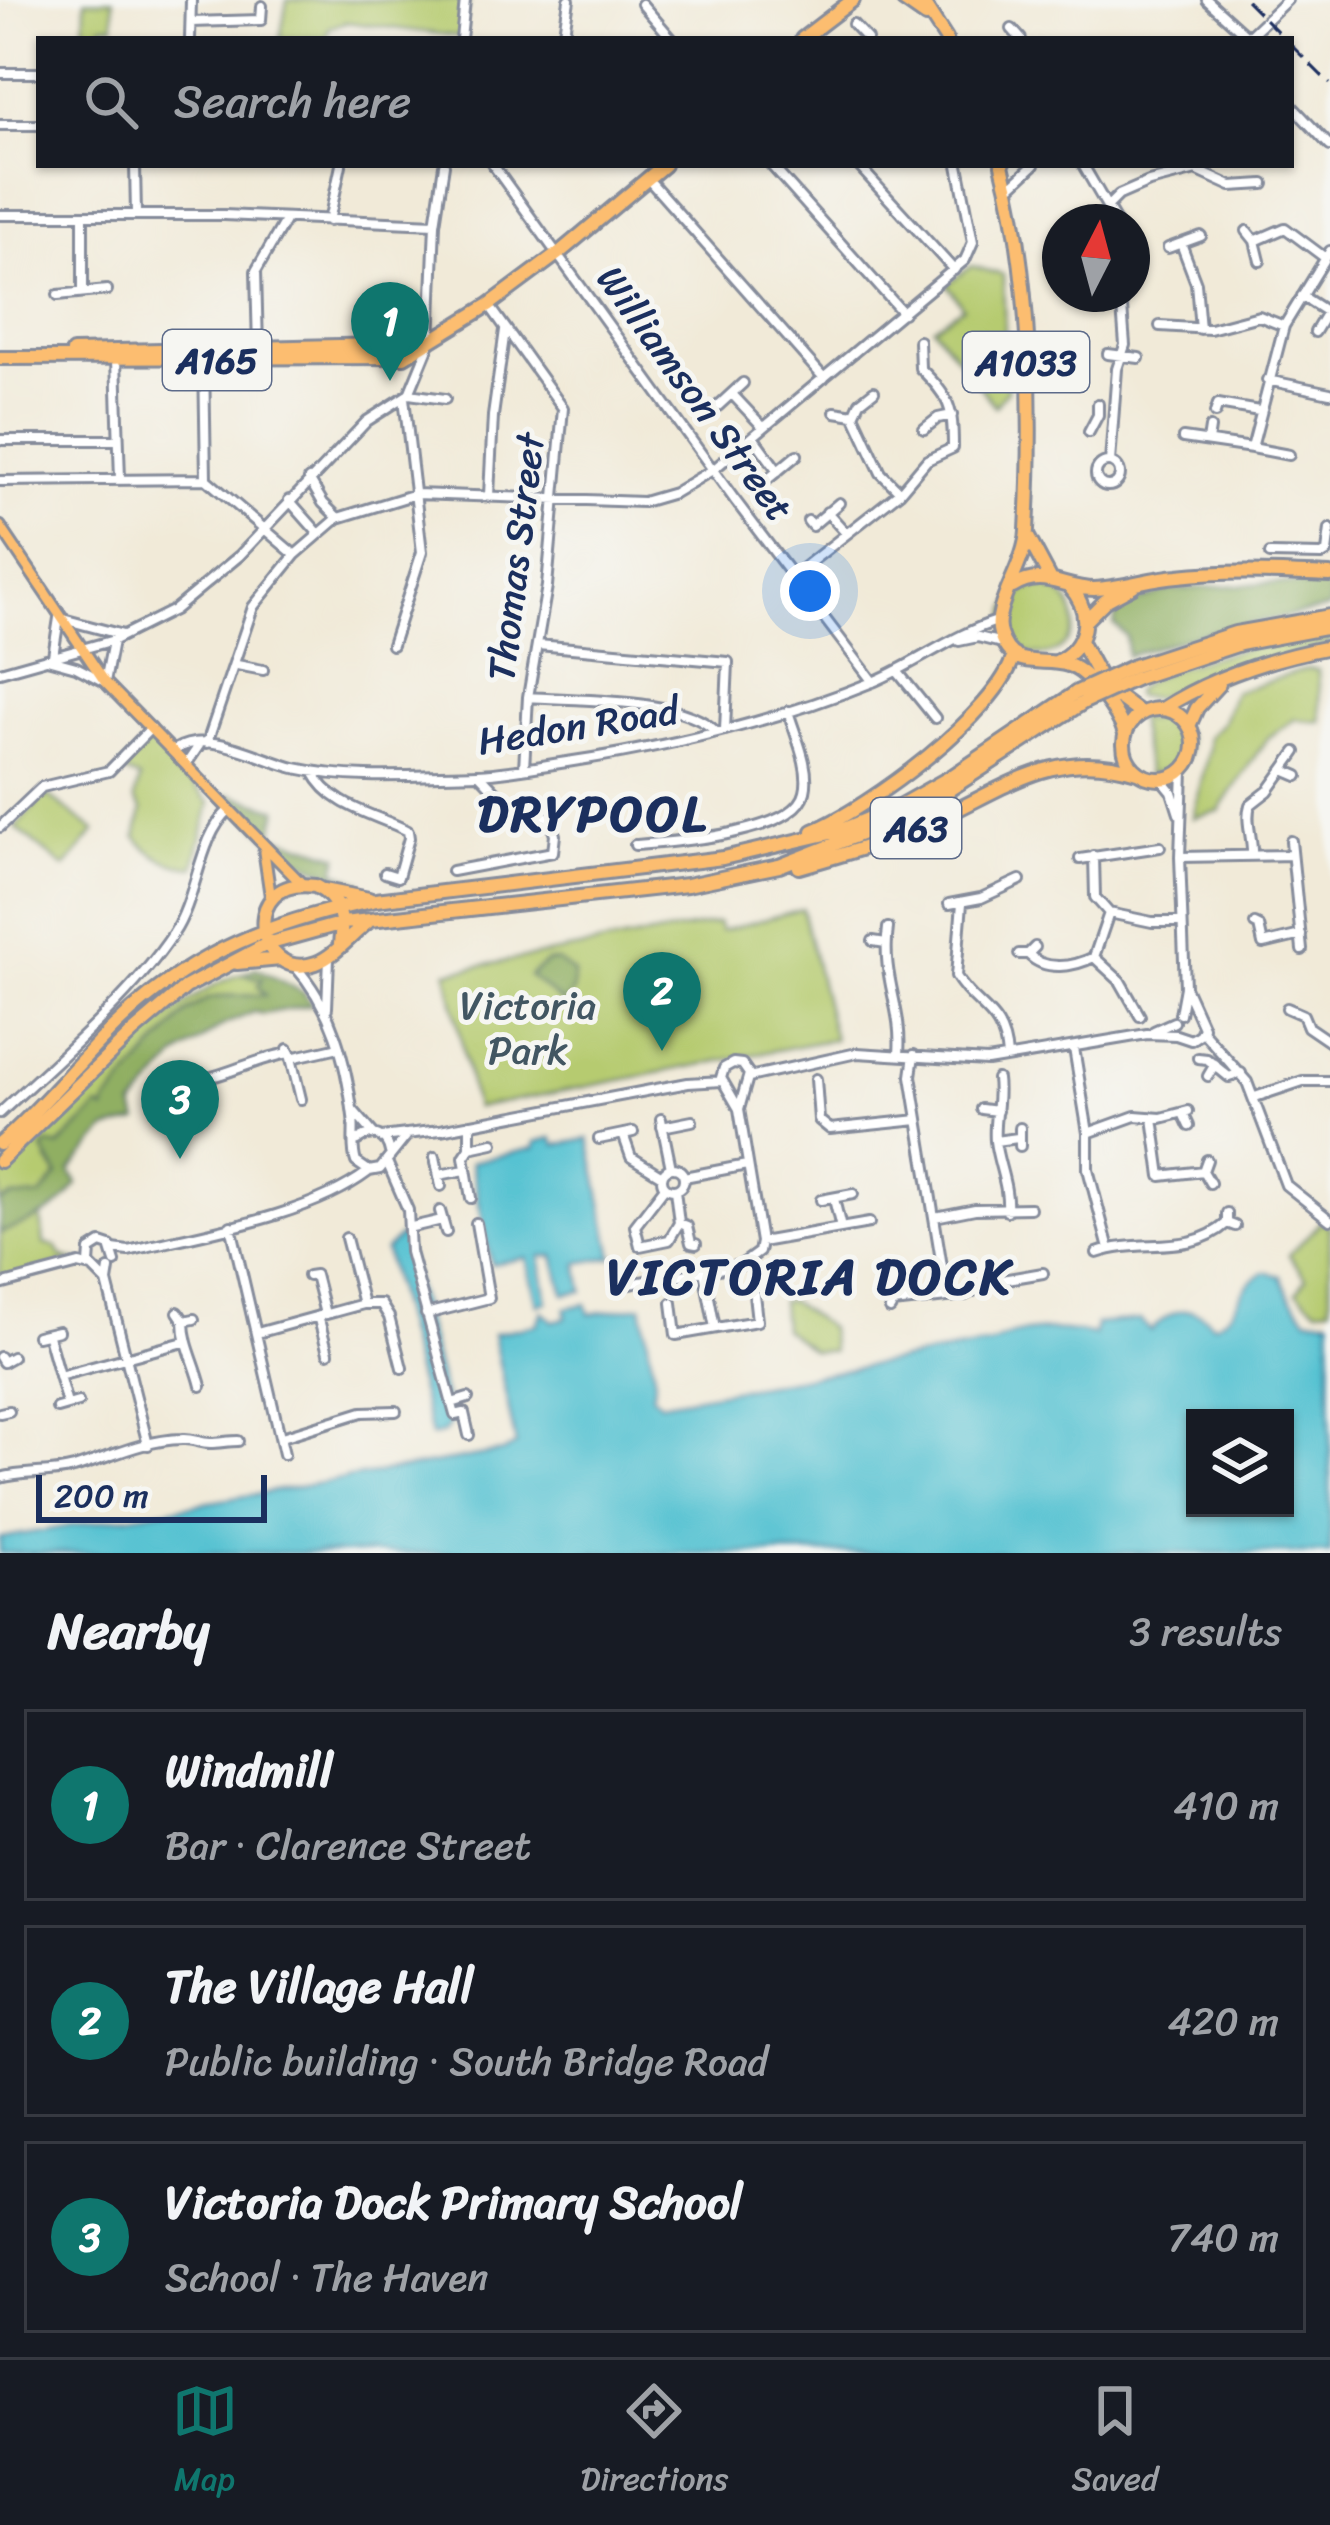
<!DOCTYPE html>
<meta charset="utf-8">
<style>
:root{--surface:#171b24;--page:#20242c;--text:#f1f3f6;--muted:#9ea1a6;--line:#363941;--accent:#0f766e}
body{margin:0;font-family:Sriracha,sans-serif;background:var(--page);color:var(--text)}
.controls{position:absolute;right:36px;bottom:36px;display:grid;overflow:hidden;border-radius:0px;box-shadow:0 3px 9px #0004}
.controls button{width:108px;height:108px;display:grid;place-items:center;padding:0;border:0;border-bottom:3px solid var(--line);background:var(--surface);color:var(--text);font:60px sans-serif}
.compass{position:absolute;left:1042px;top:204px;width:108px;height:108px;border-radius:50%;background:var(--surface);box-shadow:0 3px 9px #0004;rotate:6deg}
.scale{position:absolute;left:36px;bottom:30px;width:231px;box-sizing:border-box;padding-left:12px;border:6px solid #1b2f5e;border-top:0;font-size:33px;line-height:42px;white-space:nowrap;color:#1b2f5e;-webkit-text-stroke:9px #f6f6f2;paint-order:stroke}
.you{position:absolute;left:810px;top:591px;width:42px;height:42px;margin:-30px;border:9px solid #fff;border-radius:50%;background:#1a73e8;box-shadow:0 0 0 18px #1a73e833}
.badge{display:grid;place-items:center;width:78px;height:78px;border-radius:50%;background:var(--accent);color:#fff;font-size:39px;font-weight:700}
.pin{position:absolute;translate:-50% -99px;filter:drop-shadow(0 3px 6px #0008)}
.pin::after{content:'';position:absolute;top:63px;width:42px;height:36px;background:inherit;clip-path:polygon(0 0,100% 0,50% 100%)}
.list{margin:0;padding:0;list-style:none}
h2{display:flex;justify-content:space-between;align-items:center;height:156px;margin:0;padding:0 48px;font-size:51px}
h2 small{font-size:39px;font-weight:400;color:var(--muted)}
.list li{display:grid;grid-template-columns:78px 1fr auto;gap:36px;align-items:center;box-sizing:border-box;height:192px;margin:0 24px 24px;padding:0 24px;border:3px solid var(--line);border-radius:0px}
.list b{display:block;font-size:45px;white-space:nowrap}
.list p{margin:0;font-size:39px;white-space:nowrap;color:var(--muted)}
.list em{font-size:39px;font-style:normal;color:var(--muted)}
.icon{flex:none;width:66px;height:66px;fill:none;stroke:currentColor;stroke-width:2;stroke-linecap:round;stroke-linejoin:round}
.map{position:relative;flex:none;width:1330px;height:1553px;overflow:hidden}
.search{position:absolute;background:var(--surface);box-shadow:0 3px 9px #0004;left:36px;right:36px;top:36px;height:132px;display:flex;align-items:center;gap:30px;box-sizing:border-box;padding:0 42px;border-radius:0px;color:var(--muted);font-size:45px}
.sheet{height:804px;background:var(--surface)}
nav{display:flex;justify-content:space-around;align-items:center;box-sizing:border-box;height:168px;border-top:3px solid var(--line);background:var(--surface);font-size:33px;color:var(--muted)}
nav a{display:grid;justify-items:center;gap:6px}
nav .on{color:var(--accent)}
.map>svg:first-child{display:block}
</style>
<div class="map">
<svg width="1330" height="1553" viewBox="0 0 1330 1553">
<rect width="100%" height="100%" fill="#f6f6f2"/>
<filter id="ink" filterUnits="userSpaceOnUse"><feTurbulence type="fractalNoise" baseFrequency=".00833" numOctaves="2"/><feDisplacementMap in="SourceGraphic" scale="24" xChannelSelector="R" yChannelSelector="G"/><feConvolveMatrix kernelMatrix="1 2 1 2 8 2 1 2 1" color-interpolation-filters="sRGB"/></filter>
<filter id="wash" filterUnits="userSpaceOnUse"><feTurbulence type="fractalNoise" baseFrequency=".004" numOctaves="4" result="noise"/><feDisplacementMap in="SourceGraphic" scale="48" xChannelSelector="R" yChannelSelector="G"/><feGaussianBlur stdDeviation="2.7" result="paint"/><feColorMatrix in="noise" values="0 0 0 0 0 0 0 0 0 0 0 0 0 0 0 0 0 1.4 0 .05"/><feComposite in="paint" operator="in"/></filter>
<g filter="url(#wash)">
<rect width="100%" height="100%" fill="#f1ead8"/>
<path fill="#b6cb6f" stroke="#687d66" stroke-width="3" d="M85 0H113L114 25H102V39H84Z
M287 0H469L462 37 345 22 329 28 326 39H280Z
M972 266 1003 275 1007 390 995 406 933 327 963 307 947 284Z
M1006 621a34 34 0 1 1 68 0a34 34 0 1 1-68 0Z
M1330 634V643L1180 692 1177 688 1154 698 1135 696 1134 692C1159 661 1288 640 1330 634Z
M1307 669 1318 670 1321 722 1295 719 1267 738 1219 811 1193 818 1209 748 1208 737 1223 722 1234 692Z
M1136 710 1145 720C1177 710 1205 745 1177 766 1170 771 1157 773 1148 775Z
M151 739 210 803 194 867C170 865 152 857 136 837L142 810 134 799 140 779 122 771Z
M46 794 95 831 65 868 15 827Z
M802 909 834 1039 475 1108 447 972 718 923 721 931Z
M242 974 262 979 266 995 254 998 223 996 207 999 187 1012 107 1102 105 1111 99 1108 58 1146 48 1162 58 1175 42 1196 0 1202V1178C64 1125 167 994 242 974Z
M41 1217 44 1244 56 1247 62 1257 74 1260 0 1280V1233Z
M1321 1221 1330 1227V1307L1317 1308 1297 1292 1306 1278 1289 1255Z
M781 1301H790L829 1328 832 1351H813L783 1329Z"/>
<path fill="#90af62" stroke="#566f60" stroke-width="3" d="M1266 583 1330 586V608L1199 634 1127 656 1126 636 1114 624 1117 608 1170 590Z
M229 794 278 809 272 835 339 856 335 871 362 882 363 887 285 854 228 797Z
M557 961 574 973 573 992 563 1003 529 976 547 962Z
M256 968 304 993 312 1005 263 1014 254 1012 225 1024 177 1057 134 1107 138 1122 106 1130 70 1171 77 1184C61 1213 29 1222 0 1233V1202L12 1197 41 1196 58 1175 43 1150 48 1144 59 1146 99 1107 105 1110 107 1102 187 1012 207 999 223 996 265 995 258 986 262 979 242 974Z"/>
<path fill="#57c2d2" stroke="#397898" stroke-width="3" fill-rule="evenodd" d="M552 1138 556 1145 589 1139 613 1257 578 1263 583 1291 564 1294 554 1256H540L547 1302 537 1304 526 1258 491 1264 471 1162 535 1148V1142Z
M402 1234 451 1421 444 1433 431 1436 385 1250Z
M1265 1272 1281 1276 1290 1297 1308 1318H1330V1553H0V1538L502 1452 516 1445 493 1334 537 1324 542 1311 553 1321 566 1318V1308L586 1304 589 1314 642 1306 655 1380 652 1395 660 1403 991 1344C1023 1326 1061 1329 1095 1335L1096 1324 1140 1320 1151 1331C1171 1309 1192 1301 1213 1324 1243 1313 1233 1288 1265 1272ZM1285 1418V1508H1195V1418Z"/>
</g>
<g filter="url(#ink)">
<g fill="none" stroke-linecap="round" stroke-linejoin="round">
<g stroke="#868c9b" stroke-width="14">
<path id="minor" d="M1207 0 1248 37
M642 4 672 39
M191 22 261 20 262 6
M853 24 867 39
M1012 29 1021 39
M190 39 191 0
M461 39 465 0
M563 39 569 0
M1246 39 1287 0
M0 73H39
M1291 105 1330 146
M0 125H39
M135 165 136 214
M493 165 734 499 873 682
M771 165 903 313
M858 165 954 270
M1083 165 1116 222
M648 179 824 378
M1009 188 1034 165
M1107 207 1119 195 1149 182 1196 170 1231 186 1264 184
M0 215H224L435 224
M83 215V291
M329 221 341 165
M1247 231 1255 241 1260 261
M1255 241 1285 228 1324 257
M1182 246 1196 283 1200 329
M1168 248 1201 236
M58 295 107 290
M1302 296 1327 312 1315 332
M489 305 563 408 547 586 528 697 524 768
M1160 326 1210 329 1259 316 1284 326
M258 348 256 271 286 219
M1108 354 1139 358
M204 358 206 479
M116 359 120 479
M1267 380 1330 393
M874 391 860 402 854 415 881 473 900 492
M409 394 445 399
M732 394 763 427
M718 406 743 383
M835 412 854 415
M1215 413 1218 404 1259 411
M924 429 938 418 952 415
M1089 432 1098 415V404
M753 437 778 471
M1183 438 1252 448 1284 326 1330 251
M0 440H116
M1208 441 1210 428
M1252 448 1289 455
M1096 474a12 12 0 1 1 24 0a12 12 0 1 1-24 0Z
M1110 462 1117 369 1125 345 1121 294
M206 479 295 555
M309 479 323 503 338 518
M0 481 206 479
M762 484 797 455
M489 495 493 416 505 330
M289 500 319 534
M827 512 846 533
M808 521 812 526 839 503
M1270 554 1322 555 1327 552 1330 529
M793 576 900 492 927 460 953 448C953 406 950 398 920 368L919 341
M959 641 978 637 1002 643
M392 645 422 552 404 398
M538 645 728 662 725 730
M53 656 59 618 123 635
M47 659 76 667 105 682 113 641
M237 665 263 670
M897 671 935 718
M0 672 114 640 174 610 239 556 367 421 409 394 430 343 435 224 444 165
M528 697C576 701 684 697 716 732
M207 743 253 607 295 555 338 518 416 494 643 502 674 493 714 469 965 260 973 242 958 165
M174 750C210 728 258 759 295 768 353 781 418 775 477 774 507 773 538 766 567 762 672 746 777 721 875 681 917 663 955 634 997 621
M187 763 200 744
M1284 770 1298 776
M313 772C331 807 375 814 408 831L409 838 398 877 385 873
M1162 780 1172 792 1179 814
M0 827 42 787 109 771 151 728
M1291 841 1302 950
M635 845C673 842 796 834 805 792 811 768 795 735 788 711
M1252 855C1253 838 1245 821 1250 805L1268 791 1296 752
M1094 856 1095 897 1109 913 1094 957
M1180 857 1292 855
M1080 859 1160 847
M452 871 553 852 555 835 549 818 500 796 480 775
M962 903 956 976C976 1010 1004 1010 1007 1057
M949 904 981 898 1020 880
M1109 913 1152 922H1182
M1255 924 1259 926 1263 944 1301 935
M888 928C881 979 903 1007 899 1054
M873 941 886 943
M1019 954H1028L1035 947
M1028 954C1045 972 1074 967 1094 957L1120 981 1140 1016
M295 966C332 1007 346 1061 353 1116 355 1132 351 1148 356 1162L369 1171 380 1169 408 1134
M327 1008 329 958
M1287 1008 1303 1015 1308 1027 1330 1042
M1180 1014 1185 987 1180 857 1183 770
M1154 1031 1174 1022
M1202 1031 1247 1082 1286 1185 1330 1220
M1074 1048 1088 1133V1169L1109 1249
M288 1049 291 1058 339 1047
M914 1055 911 1076 947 1297
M291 1058 301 1099
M1198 1058 1207 1059 1229 1077 1241 1073
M1208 1076 1215 1064
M749 1077 857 1053 987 1061 1147 1034 1176 1035 1191 1040 1200 1034 1203 1027 1185 987
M816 1079 819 1120 830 1129 918 1120
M997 1079C1000 1101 993 1119 995 1141 998 1165 1009 1186 1007 1211
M195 1093 204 1079C235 1072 258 1058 290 1053
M1255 1097 1303 1081H1330
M981 1109 997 1111
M353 1110 373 1133
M0 1113C54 1063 133 995 173 934 198 897 198 838 229 810
M1183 1113 1189 1126
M1153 1118 1161 1176 1203 1171
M661 1119 671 1168
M470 1124V1148L464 1157 471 1198
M662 1127 692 1121
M1020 1128V1146
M1088 1133 1135 1116 1161 1118 1188 1111
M623 1134 631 1157 662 1176
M382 1137 440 1130 688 1083 722 1081
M599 1139 633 1132
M358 1140C372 1129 387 1135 390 1152
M995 1141 1018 1138
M470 1148 493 1143
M435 1157 441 1186
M1207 1160 1203 1171 1210 1183
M387 1162 408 1210 410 1252 455 1415 464 1413 469 1435
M662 1179a11 11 0 1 1 22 0a11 11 0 1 1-22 0Z
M439 1175 465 1170
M684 1177 747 1165
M665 1187 635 1226 640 1246 669 1240 679 1223 675 1190
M834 1199 841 1228
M821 1200 853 1194
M440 1211 446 1232
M1227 1213V1223L1235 1226
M935 1217 975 1209 1030 1208
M679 1223 687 1226 691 1243 696 1244
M231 1226 284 1454
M412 1227 442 1220
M346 1238 363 1304
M761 1242 869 1223
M113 1249 128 1251C202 1233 308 1217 368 1172
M1097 1253C1141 1237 1189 1257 1227 1223
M109 1269 107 1282 148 1445
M704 1271 715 1328
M615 1273 617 1286 741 1265 759 1252 761 1242 739 1109 721 1078 724 1068 733 1063 742 1064 749 1074 739 1109
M308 1276 315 1275 325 1314
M106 1281 89 1264 90 1250 101 1243 110 1246 115 1262
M0 1285 79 1264 92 1267
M886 1291 893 1303 890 1309
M672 1303 676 1335 757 1321 754 1294
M893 1303 965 1295 990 1282 1043 1273
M178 1312 184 1321 194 1319
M426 1314 489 1298 476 1223
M318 1316 328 1353
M184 1321C184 1344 195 1362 201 1386
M257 1333 363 1304H381L389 1317 402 1368
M37 1336 58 1331
M48 1336 67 1404
M0 1357 3 1362 12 1357
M59 1376 184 1342
M452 1403 468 1398
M57 1408 78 1402
M0 1413 9 1411
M282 1437 362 1412 396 1411
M0 1478C25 1471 49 1475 74 1468 110 1457 143 1440 182 1439 192 1438 200 1443 210 1443 219 1443 229 1441 238 1441"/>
</g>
<g stroke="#868c9b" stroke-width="15">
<path id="major" d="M0 526 105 682 302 884
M264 852 271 900"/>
</g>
<g stroke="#868c9b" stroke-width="18">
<path id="highway" d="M903 0 926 16
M921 0 946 39
M802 39 853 0
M1002 165C1031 274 1033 418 1027 530 1026 565 991 607 1000 634 1012 673 1042 656 1068 665 1089 671 1119 714 1125 734
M73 352 425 344
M0 358 404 357 489 305 559 253 664 165
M1028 537 1050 578
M1013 587C1043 568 1063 589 1094 589 1122 588 1150 578 1178 576 1229 570 1279 573 1330 575
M1085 621 1105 601 1133 586
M1080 641 1105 687 1141 714
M1056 662C1088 647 1093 613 1070 587
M1134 666 1235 633 1330 616
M1137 678 1240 644 1330 627
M1124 744a35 35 0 1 1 70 0a35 35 0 1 1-70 0Z
M1162 709C1212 677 1272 658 1330 647
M1189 726 1197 708 1219 684
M813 831C869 808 998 713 1014 655
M799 867C845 854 890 841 933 821 1005 789 1053 746 1137 772
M324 890 369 899
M340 944C344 918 340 899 315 886 237 875 256 984 316 963 335 956 352 934 368 922
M237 963 281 959
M0 1144C51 1100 91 1044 143 1001 210 945 291 917 376 900L723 858 839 831 899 806 954 775 1077 692
M0 1161 132 1033 186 987 267 944 343 923 687 885 779 866 912 814 1084 702"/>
</g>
<use href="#minor" stroke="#fff" stroke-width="8"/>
<use href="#major" stroke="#fcbd6f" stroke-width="9"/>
<use href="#highway" stroke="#fcbd6f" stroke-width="12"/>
<path stroke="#1b2f5e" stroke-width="3" stroke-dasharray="18 9" stroke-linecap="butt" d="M1246 0 1285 39
M1291 45 1330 84"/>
<g stroke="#868c9b" stroke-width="18" stroke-linecap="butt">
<path id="highway-bridge" d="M1077 692 1134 666
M1084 702 1137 678"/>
</g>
<use href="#highway-bridge" stroke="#fcbd6f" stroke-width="12"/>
</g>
</g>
<g text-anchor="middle" stroke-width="10" stroke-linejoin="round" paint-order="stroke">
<g fill="#f6f6f2" stroke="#5d6b8a" stroke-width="3">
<rect x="163" y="330" width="108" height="60" rx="9"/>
<rect x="963" y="332" width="126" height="60" rx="9"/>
<rect x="871" y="798" width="90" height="60" rx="9"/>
</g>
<g font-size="36" font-weight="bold" fill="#1b2f5e">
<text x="217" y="373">A165</text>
<text x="1026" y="375">A1033</text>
<text x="916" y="841">A63</text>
</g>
<g font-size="39" fill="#1b2f5e" stroke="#f6f6f2">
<text transform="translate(696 393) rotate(54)" y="14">Williamson Street</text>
<text transform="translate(515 557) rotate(-83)" y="14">Thomas Street</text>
<text transform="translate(578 725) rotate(-9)" y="14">Hedon Road</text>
</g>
<g font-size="39" fill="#425662" stroke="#f6f6f2">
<text x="528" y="1019">Victoria<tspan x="528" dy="45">Park</tspan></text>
</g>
<g font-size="51" font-weight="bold" letter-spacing="3" fill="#1b2f5e" stroke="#f6f6f2">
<text x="593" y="831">DRYPOOL</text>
<text x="810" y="1294">VICTORIA DOCK</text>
</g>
</g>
</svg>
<div class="controls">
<button><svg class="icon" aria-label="layers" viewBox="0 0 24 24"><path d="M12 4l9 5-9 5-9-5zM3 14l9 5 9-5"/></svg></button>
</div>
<svg class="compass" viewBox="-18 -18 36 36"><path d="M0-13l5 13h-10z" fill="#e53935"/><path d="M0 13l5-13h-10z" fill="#9ea1a6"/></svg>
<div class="scale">200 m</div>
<div class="you"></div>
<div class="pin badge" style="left:390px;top:381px">1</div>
<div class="pin badge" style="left:662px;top:1051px">2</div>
<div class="pin badge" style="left:180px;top:1159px">3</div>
<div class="search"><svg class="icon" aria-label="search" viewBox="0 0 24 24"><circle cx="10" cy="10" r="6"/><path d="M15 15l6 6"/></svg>Search here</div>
</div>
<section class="sheet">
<h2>Nearby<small>3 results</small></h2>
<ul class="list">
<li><span class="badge">1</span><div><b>Windmill</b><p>Bar · Clarence Street</p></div><em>410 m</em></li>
<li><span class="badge">2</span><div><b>The Village Hall</b><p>Public building · South Bridge Road</p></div><em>420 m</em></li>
<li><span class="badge">3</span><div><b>Victoria Dock Primary School</b><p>School · The Haven</p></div><em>740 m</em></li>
</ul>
</section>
<nav>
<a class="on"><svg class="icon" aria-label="map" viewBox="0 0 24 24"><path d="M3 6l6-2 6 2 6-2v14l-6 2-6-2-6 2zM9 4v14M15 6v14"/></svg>Map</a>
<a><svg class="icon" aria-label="directions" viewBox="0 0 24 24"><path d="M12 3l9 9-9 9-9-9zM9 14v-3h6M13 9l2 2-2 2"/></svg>Directions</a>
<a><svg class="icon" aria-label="saved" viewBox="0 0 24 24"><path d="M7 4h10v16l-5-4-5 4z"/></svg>Saved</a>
</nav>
